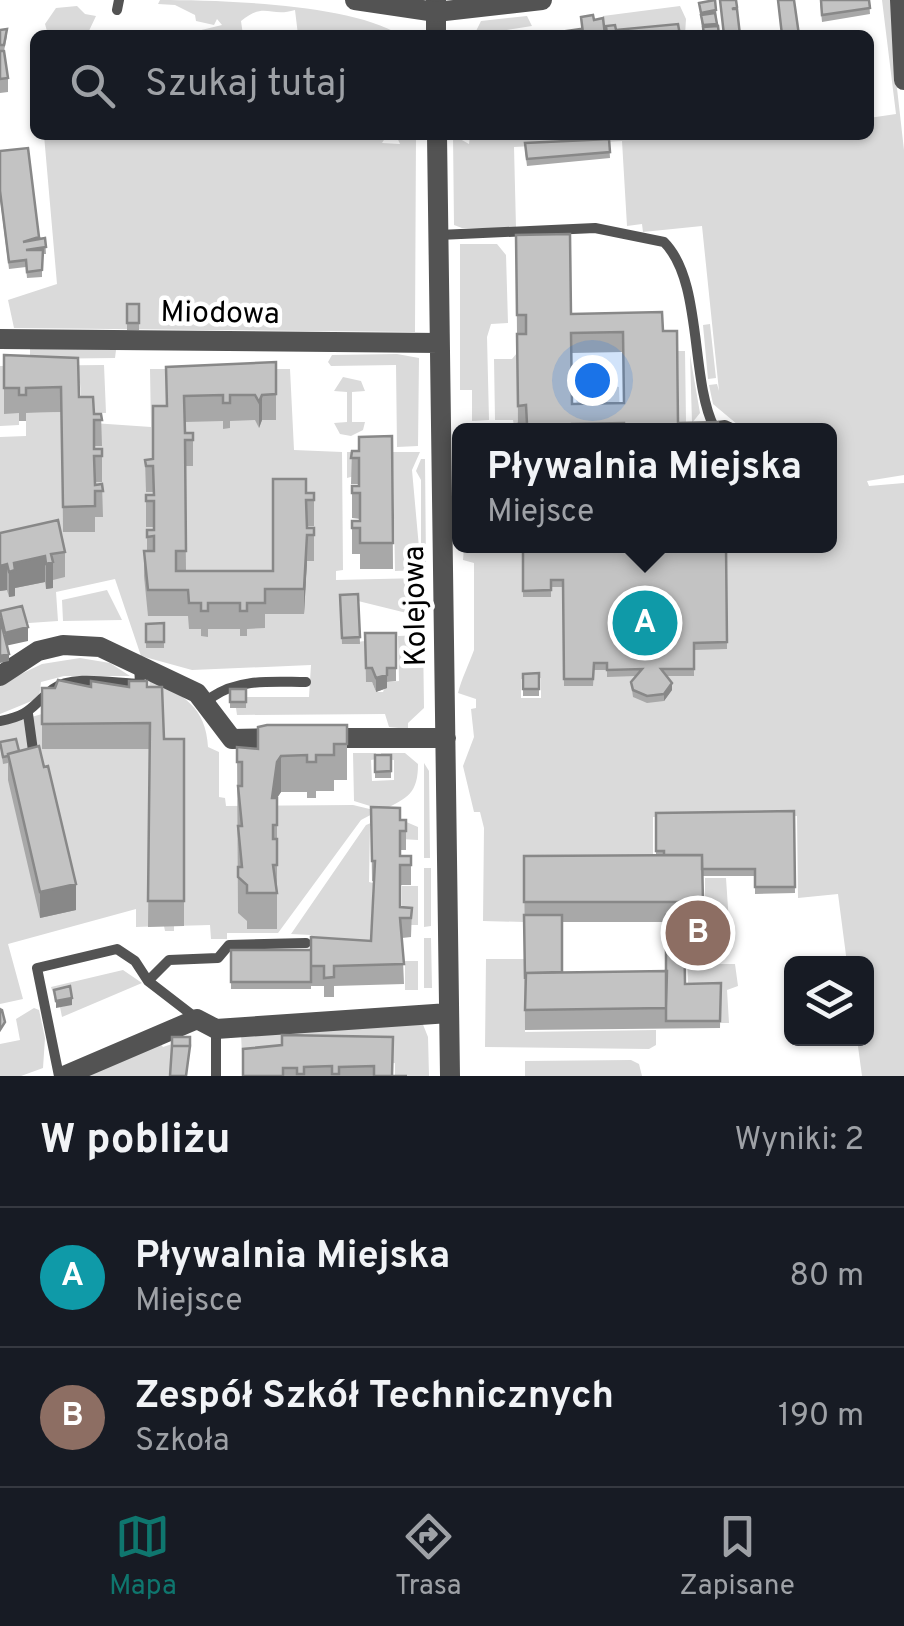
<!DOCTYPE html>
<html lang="pl">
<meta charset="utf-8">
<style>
:root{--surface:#171b24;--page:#242831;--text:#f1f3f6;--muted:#9ea1a6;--line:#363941;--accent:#0f766e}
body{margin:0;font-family:Overpass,sans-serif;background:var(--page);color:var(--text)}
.controls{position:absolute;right:30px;bottom:30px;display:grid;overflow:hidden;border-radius:15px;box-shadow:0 2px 8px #0004}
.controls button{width:90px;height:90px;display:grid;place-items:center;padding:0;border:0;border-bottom:2px solid var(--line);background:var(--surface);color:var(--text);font:50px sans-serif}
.you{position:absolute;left:592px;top:380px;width:35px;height:35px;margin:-25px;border:8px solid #fff;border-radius:50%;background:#1a73e8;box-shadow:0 0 0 15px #1a73e833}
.badge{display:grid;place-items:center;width:65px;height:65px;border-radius:50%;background:var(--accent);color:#fff;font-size:32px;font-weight:700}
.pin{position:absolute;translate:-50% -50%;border:5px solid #fff;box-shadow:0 2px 10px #0006}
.popup{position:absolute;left:452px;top:423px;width:385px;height:130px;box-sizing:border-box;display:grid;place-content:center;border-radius:15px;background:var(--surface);filter:drop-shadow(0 2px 8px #0005);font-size:32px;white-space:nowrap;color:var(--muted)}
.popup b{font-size:38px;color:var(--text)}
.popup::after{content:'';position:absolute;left:50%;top:100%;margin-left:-20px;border:20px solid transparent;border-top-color:var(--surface)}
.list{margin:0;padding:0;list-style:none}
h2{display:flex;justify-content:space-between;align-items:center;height:130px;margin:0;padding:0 40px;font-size:42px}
h2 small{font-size:32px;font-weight:400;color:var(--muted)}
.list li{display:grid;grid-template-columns:65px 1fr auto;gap:30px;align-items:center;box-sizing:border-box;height:140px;padding:0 40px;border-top:2px solid var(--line)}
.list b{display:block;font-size:38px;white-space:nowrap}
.list p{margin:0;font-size:32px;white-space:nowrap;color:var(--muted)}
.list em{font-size:32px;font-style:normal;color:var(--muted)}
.icon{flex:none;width:55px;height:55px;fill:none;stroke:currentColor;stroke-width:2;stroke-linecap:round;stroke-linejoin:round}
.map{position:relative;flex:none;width:904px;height:1076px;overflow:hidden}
.search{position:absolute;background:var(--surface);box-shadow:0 2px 8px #0004;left:30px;right:30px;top:30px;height:110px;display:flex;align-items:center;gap:25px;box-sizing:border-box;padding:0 35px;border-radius:15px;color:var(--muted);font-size:38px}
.sheet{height:410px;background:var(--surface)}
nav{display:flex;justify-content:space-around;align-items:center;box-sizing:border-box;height:140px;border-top:2px solid var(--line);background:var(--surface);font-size:28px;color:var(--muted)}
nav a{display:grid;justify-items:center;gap:5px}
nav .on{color:var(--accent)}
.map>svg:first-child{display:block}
</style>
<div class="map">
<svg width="904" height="1076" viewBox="0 0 904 1076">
<rect width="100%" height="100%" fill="#fff"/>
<path fill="#dadada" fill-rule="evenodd" d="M160 0C220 0 351 4 400 35H298L295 10C270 18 265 1 241 21L243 35H171L169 31 189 33 222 25 217 19 214 25 196 21 195 15 175 5 158 4Z
M882 0H892L893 53 904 150V475L867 481 869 486 904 483V1076H862L857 1039 866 1038V964L847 963 838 894 798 898 797 816 653 817V875L524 876V922L483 921 484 828 480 812H474L463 766 474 737 471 709 476 708V699L458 693C461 680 469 664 474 650V563L463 560 464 548 830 546V430H744L713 404 709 385 717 384 719 391 702 226 643 232 642 224 627 226 622 141 514 147 516 228H462L454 225 453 135 469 144 470 135H482L483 140 514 135H869V118L896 114ZM541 678V698H521V679Z
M77 6 85 14 96 16 87 35H48L45 24 56 8Z
M680 6 686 19 685 35 604 32 603 16Z
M527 16 532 26 474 35 481 21Z
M44 135H387L382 143 400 144 396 135H416L415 332 14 328 8 300 57 284Z
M460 244H497L506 255 508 323 491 324 487 337 489 420 472 421V390H460Z
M710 324 716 378 708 379 703 325Z
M30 346 116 350 115 358 30 359Z
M678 351H685L686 422H679Z
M517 353 518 425 514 426 513 420H495L494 359H512Z
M397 354 419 358 418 446 397 447 396 365 331 366 328 362 332 355Z
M690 355 700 413 692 423Z
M104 365 106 413H82L80 383 4 381V413H19V425L0 426V366Z
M150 369H290L294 450 342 452 343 570 336 571V580L422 578 423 617 358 601 342 644 395 637 366 681 372 682 376 692H383L387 682 399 681 398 636 423 635 424 708 408 723V729L389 727 385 714 237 715 236 708H245L246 697H309L311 665 192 670 141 656 115 579 56 592 58 621 0 625V437L26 436V413L61 412 63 532H94V482H102L94 475V446L102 445 93 423 151 427Z
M343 377 361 381 365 391 352 392V422H365L363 430 351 436 340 434 334 423 347 422V392L334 391Z
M576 381 619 387 620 420H577Z
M347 452H420L412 470 421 570 395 571 393 461H358V475L347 478Z
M421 459H425L426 565 421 561V480L416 471Z
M107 590 122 620 63 621 62 600Z
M80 658 110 663 130 676H64L41 682 39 698 0 714V684L42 664Z
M150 678C183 695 206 707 208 747L219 752V797L225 798 226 806 353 805 378 811 361 820 278 933H227V939H211L210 925 174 926V931H165L164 926 136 927V909L8 944 23 999 0 1004V726L42 714 56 694 149 687Z
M353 753H376L377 759 371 760 372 781 394 780V760L382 759 381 753H405L418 764C418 793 408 798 383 810L354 801Z
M424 763 429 771 430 858H424Z
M390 815 418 827V840L401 839V826H370L369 882 373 883 370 959 311 956V935L291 934 366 825Z
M424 868H431V926L424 927Z
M705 878H726L729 923 705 924Z
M402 886H418V925H402Z
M687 931H731L732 938 716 939V964H735L738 986 727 990 729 1023H720V990H688Z
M424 938H431L432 988H424Z
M486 959H525V1032L656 1030V1045L649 1049 485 1047Z
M405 961H418V990H405Z
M123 970 142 983 62 1017 60 1007 72 1004 54 996 51 987Z
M34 1008 39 1010 45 1038 43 1068 21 1076H0V1044L20 1040 16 1019Z
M422 1022 428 1037 429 1076H395V1063L243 1075 241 1034Z
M160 1043 163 1047 172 1044V1076H84Z
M631 1060 639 1064 642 1076H525V1061Z"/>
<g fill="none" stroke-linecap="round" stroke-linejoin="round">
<path stroke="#535353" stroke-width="10" d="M117 10 119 0
M439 235 595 228 664 242C703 281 690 379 714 427
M689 430 725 425 736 430
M208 707 212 697C240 678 274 682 306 682
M28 714 34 758
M0 721C32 715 30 707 53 689 72 674 117 684 140 684L139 664
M148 981 169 960 218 958 229 945 306 943
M216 1029V1076
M59 1076 37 968 117 949 135 961 148 981 196 1018"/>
<path stroke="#535353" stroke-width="20" d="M436 0V35
M900 0 904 80
M437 135 450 1076
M0 339 439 343
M0 676 38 651 63 645 100 647 197 693 232 739 286 738
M320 738H446
M64 1076 197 1019 216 1029 449 1013"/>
<path stroke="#535353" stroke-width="20" d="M355 0 436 12 542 0"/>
</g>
<path fill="#a8a8a8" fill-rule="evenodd" d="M820 0H869L870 14 822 22Z
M699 3 716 10 717 26 719 35H703Z
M0 30 7 36 4 51 8 78V92L0 93Z
M609 139 610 158 527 166 525 150Z
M28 148 39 239 45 238 46 254H42V277L27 278 26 267 9 269 0 198V151Z
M516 235 571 314 663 331 678 423 718 430H518ZM623 352V403L572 404 571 353Z
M127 304H139V330H127Z
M4 355 79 397 94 414H101L102 446H94V449H102V482H95V485L102 484 103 517H95V532H63L61 412 26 413V421H19V413L4 414Z
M276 362V420H262L259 428 255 420 230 421V428L223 429V421L185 422V433H193V466H185L186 571H273L306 493H314V526H307V528H314V561H307L304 614H265V628L247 629V636H240V629H208V637L201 636V629H189L188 616H148L144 576V551H147V530H154V527H146V495H153V492H146L145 460 153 459 166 406V367Z
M392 436 393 569H360V554H352V521H360V519L352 518V486H359V484H351L352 451H359Z
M0 533 65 552V577L53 580V588L46 589 45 582 15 588V596L9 597 7 590 0 591Z
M726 546 727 649 694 650V676H666L672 690 664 701 647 703 633 697 631 682 636 676 607 677V670H594L593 686H564L563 587H551V597H523V548Z
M358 594 360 644H342L340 595Z
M164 623V648H146V624Z
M365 633H396V681L387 682V688L376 692 372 682H366Z
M539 673V696H523V674Z
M147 687 164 739H184V926L148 927 150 749H42V688Z
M230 689H246V708H230Z
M347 725V780H334V791H316V798H307V792H281L277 798V929H247V921L238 913 237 747 258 749Z
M0 742 19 751 76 910 40 918 8 780V763L3 764Z
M375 755H391V778H375Z
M371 807 400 820H406V850H400V856H411V885H400V907L412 908 411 937 402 938 404 984 334 986V997H324V986H311V989H231V950H311L371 941 374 881H372Z
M794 811 795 893 755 894V876H702L703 922H684L685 984 721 983 720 1028 525 1030 524 856H656V813ZM562 922H666V971L562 972Z
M393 1037V1076H407H243Z"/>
<path fill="#888" d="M262 395V420L259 428V402Z
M307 535V561L304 614V589Z
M45 556V582L15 588V596L9 597V572L14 563Z
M53 562V588L46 589V564Z
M7 564V590L0 591V566Z
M28 627V641L5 646V633Z
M9 654V661L0 663V656Z
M387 675V688L376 692V678Z
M672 683V690L664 701V694Z
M281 756V792L277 798H272L277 762Z
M76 884V910L40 918V892Z
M72 998V1005L56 1008V1001Z"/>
<path fill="#c3c3c3" stroke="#888" stroke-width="2.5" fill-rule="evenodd" d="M715 0 716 10 701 13 699 3Z
M720 0H736L737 7 732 9H737L740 35H724Z
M778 0H794L799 35H782Z
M821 0H869L870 8 822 15Z
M715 13 717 24 703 25 701 15Z
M593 15 594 20 603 18 605 35 583 33 581 17Z
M678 24 680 35H607L606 26 615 25 616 30Z
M718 26 719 35H704L703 27Z
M7 29 4 45H0V30Z
M581 29 582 35H552V33Z
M0 51H4L8 78 0 79Z
M609 139 610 152 527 159 525 143Z
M28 148 39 237 23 242 45 238 46 247 26 250H43L42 270 27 272 26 260 9 262 0 191V151Z
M570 234 571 314 662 312 663 331H677L678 423 718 422V430H624V423L572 424V430H518V424H527L526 405 518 406 517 334H526V315H517L516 235ZM623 332 624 403 572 404 571 333Z
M127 304H139V323H127Z
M4 355 78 358 79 397H93L94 414H101L102 420H94V449H102V456H94L95 485 102 484 103 491H95V506L63 507 61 387 26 388V395H19V388H4Z
M276 362V394L262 395 259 402 255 395H230V403H223V395L184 396 185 433H193V440H185L186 551H176V571H273V479H306V493H314V500H306L307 528H314V535H307L304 589H265V603H247V611H240V603H208V611H201V603H189L188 590H148L144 551H154V536L147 537V530H154V501H146V495H154L153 466H146L145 460 153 459V406H167L166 367Z
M392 436 393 543H360V528H352V521H360V493H352V486H359V458H351L352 451H359V437Z
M58 520 65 552 51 554 53 562 46 564 45 556 14 563 15 570 9 572 7 564 0 566V533Z
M547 546H726L727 642 694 643V669H661L672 683 664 694 647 696 633 690 631 682 642 669 607 670V663H594L593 679H564L563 580H551V590L523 591V548L547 547Z
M358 594 360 637 342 638 340 595Z
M22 606 28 627 5 633 0 611Z
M0 618 9 654 0 656Z
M164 623V642H146V624Z
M365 633H396V668H387V675L376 678 372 668H366Z
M539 673V689H523V674Z
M58 680 91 687V681L129 687V681H147V687H162L164 739H184V901H148L150 723 42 724V688H55Z
M230 689H246V702H230Z
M267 725H347V744H334V755H316V762H307V755L281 756 277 762 272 798H277V825H273V839H277V865H273L277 893H247V885L238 877V867H242L238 826H242L238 786H242V762H237V747L258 749V727Z
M16 739 19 751 8 754V756L3 757 0 742Z
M39 746 44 767 48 766 76 884 40 892 8 754Z
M375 755H391V771L375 772Z
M371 807 400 808V820H406V831H400V856H411V865H400V907L412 908 411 918H400L404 964 334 966V977L324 978V966H311V937L371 941 375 861H372Z
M794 811 795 887H755V869H702V855H664V851H656V813Z
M702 855 703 902H524V856Z
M524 915H562V972L526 973 525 979Z
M666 915H684L685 984 721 983 720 1021H666Z
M231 950H311V982H231Z
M667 971 666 1008 525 1010 526 973Z
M70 986 72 998 56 1001 54 990Z
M0 1009 2 1010 5 1022 0 1030Z
M282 1035 393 1037 392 1076H407H374V1066L339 1067V1074H332V1066L304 1067V1074H297V1068H283V1076H243V1049L282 1045Z
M172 1037H190V1046H172Z
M172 1046H190L186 1076H170Z"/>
<g text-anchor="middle" stroke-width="9" stroke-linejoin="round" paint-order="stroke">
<g font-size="30" fill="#000" stroke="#fff">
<text transform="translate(220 312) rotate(1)" y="10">Miodowa</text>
<text transform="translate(414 606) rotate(-91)" y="10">Kolejowa</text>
</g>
</g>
</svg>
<div class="controls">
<button><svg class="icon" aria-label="layers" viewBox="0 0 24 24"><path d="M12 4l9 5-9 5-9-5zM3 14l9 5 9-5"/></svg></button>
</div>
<div class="you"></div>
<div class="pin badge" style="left:645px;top:623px;background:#0f9aa8">A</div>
<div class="popup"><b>Pływalnia Miejska</b>Miejsce</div>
<div class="pin badge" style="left:698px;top:933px;background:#8d6e63">B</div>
<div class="search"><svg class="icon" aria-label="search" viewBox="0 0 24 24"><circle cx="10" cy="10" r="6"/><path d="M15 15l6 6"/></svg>Szukaj tutaj</div>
</div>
<section class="sheet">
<h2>W pobliżu<small>Wyniki: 2</small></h2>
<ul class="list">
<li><span class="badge" style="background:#0f9aa8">A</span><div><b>Pływalnia Miejska</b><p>Miejsce</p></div><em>80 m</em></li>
<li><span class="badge" style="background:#8d6e63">B</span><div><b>Zespół Szkół Technicznych</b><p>Szkoła</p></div><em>190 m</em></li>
</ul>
</section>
<nav>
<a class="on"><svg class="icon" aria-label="map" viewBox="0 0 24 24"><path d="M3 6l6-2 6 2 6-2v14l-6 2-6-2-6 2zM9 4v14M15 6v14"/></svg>Mapa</a>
<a><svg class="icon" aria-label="directions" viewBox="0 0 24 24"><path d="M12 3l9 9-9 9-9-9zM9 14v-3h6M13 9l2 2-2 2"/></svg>Trasa</a>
<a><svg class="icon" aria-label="saved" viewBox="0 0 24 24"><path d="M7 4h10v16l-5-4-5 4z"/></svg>Zapisane</a>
</nav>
